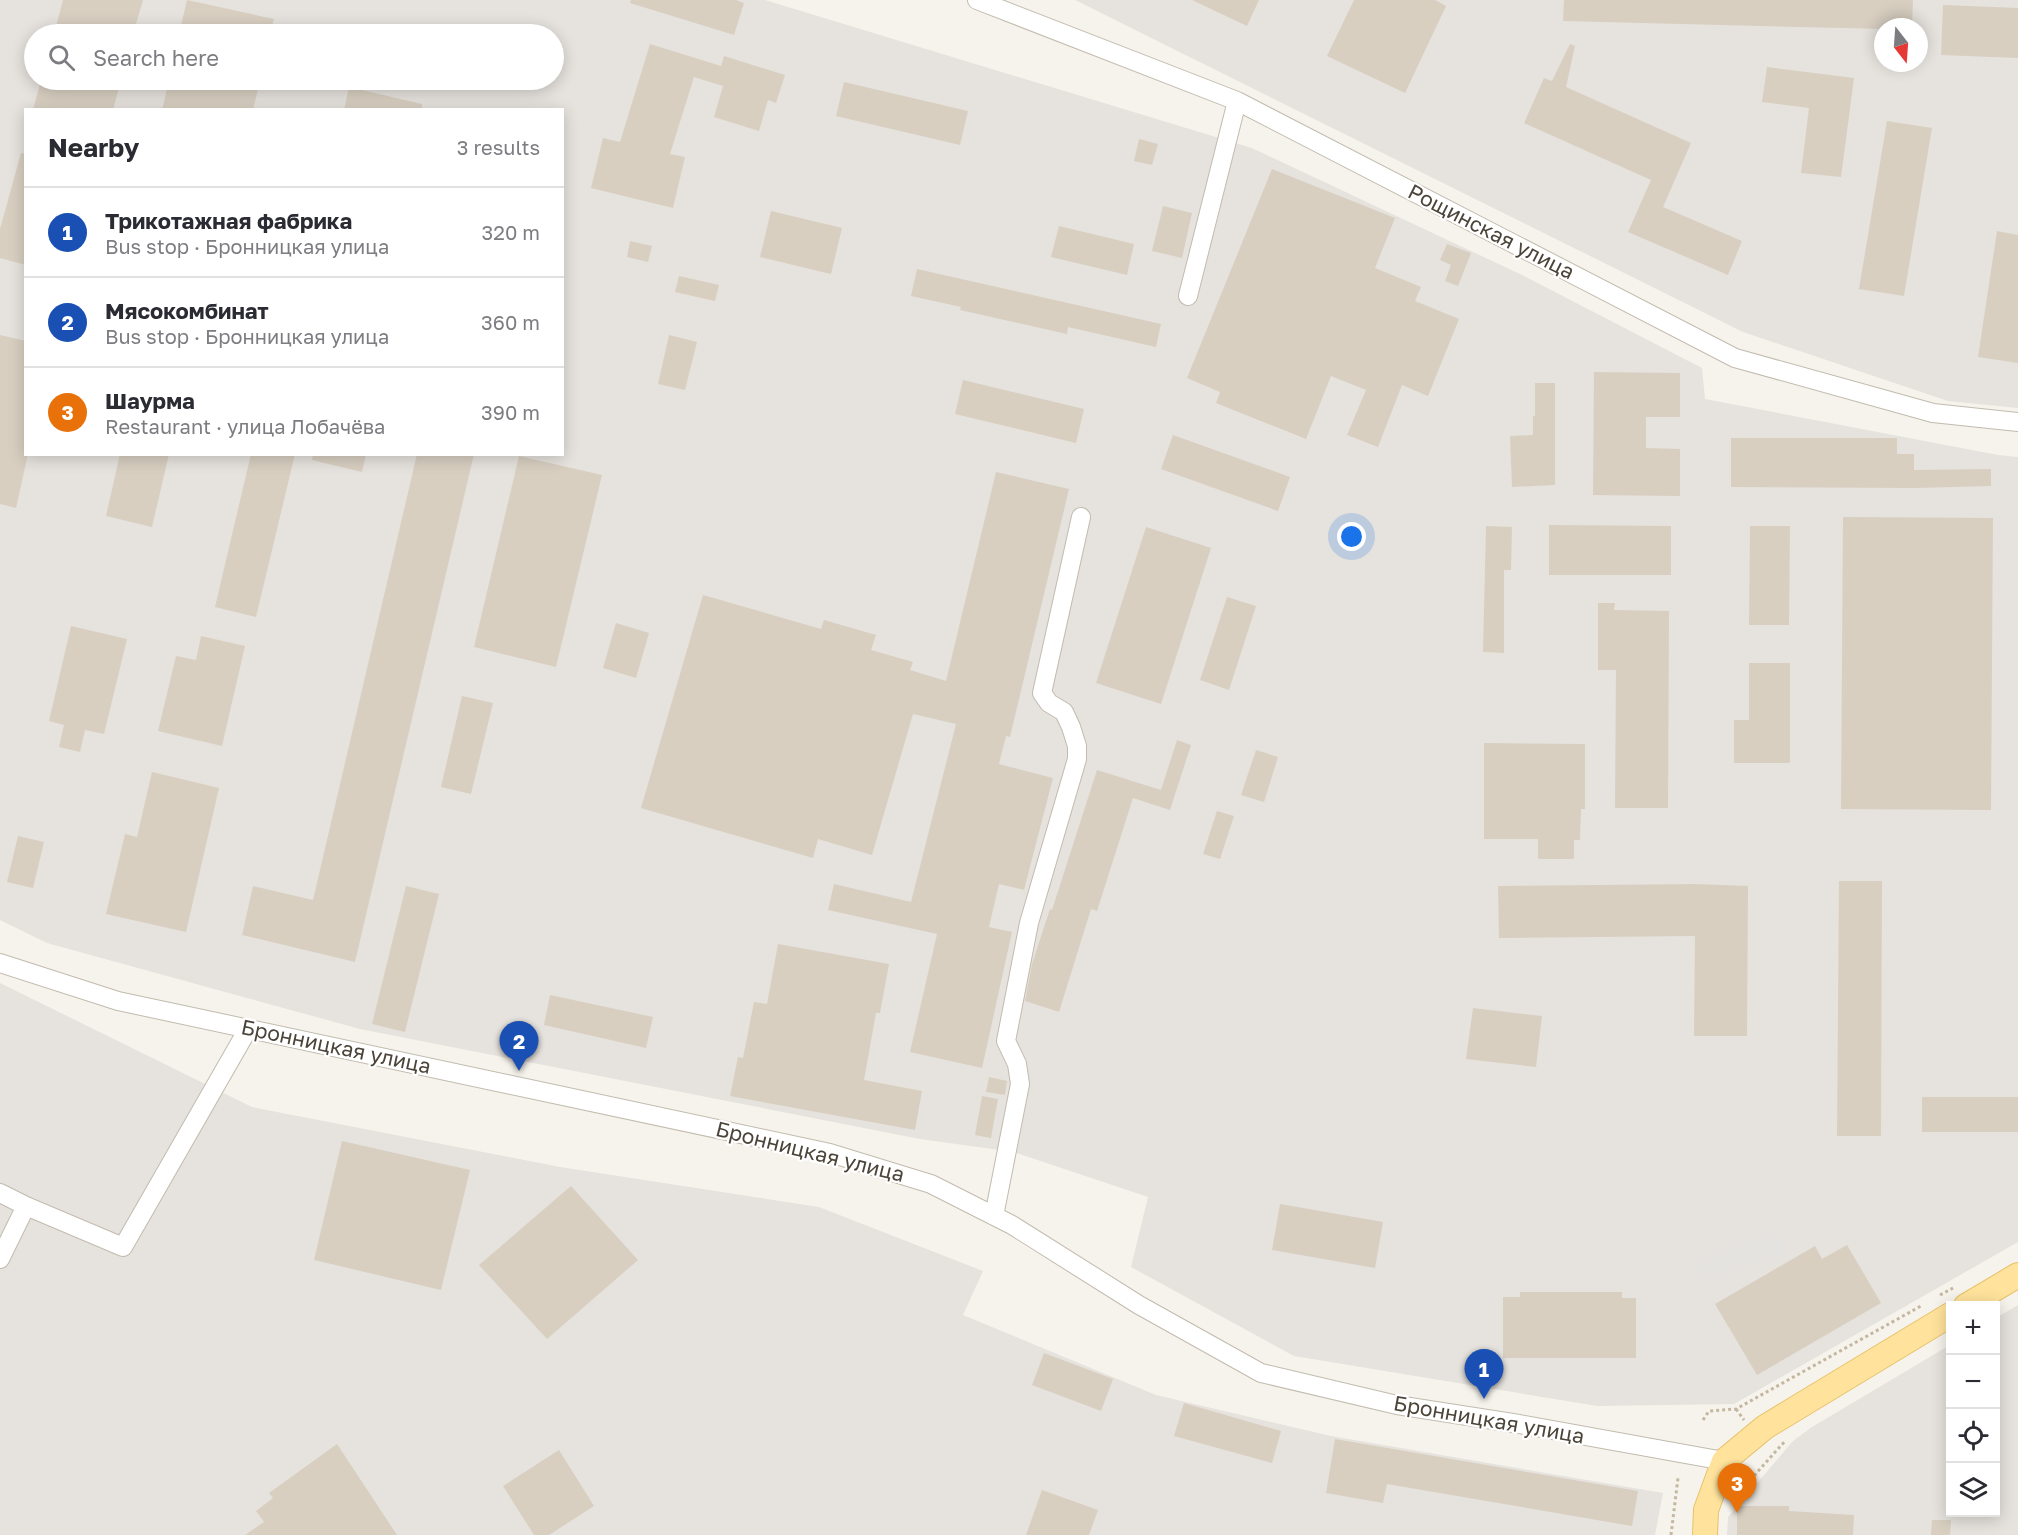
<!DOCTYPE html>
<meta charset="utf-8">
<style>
:root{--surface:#fff;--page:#f7f7f7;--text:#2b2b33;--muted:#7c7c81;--line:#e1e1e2;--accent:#d93025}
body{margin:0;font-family:"Golos Text",sans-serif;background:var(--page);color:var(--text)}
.controls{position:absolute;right:18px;bottom:18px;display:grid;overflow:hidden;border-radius:0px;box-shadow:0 3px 15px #0003}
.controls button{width:54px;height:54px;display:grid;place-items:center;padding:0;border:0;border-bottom:2px solid var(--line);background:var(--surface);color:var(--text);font:30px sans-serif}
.compass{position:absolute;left:1874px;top:18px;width:54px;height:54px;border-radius:50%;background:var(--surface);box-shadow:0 3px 15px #0003;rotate:163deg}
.you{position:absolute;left:1352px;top:537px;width:21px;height:21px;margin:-15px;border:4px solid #fff;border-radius:50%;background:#1a73e8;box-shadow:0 0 0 9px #1a73e833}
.badge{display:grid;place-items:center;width:39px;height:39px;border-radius:50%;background:var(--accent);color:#fff;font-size:20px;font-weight:700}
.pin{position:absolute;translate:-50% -50px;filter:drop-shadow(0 2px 3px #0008)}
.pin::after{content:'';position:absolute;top:32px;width:21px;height:18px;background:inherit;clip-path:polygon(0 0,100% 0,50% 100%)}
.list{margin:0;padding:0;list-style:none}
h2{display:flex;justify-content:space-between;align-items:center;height:78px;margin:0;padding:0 24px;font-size:26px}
h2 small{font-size:20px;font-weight:400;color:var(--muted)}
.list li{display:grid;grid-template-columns:39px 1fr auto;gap:18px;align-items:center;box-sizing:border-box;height:90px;padding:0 24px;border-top:2px solid var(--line)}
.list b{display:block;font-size:22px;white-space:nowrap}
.list p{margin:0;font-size:20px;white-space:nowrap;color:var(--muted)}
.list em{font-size:20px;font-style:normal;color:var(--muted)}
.icon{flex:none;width:33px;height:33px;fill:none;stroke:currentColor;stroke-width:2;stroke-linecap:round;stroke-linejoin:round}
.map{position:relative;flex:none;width:2018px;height:1535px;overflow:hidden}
.search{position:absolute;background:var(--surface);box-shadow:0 3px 15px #0003;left:24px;top:24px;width:540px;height:66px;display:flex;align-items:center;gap:15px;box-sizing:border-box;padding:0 21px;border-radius:33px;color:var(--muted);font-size:22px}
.panel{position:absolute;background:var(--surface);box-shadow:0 3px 15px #0003;left:24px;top:108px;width:540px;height:348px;border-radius:0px}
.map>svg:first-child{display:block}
</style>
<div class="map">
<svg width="2018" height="1535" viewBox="0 0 2018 1535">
<rect width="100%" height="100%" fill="#f6f3ec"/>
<path fill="#e6e2dd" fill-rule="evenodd" d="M0 0H765L1252 148 1522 275 1702 368 1705 399 1998 455 2018 457V1242L1734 1404 1597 1406 1294 1356 1131 1267 1148 1197 1014 1152 920 1139 360 1029 47 943 0 920ZM34 34H554V80H34ZM26 110H562V454H26Z
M1075 0H2018V408L1948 401 1743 332ZM1883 27H1919V63H1883Z
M0 983 252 1107 560 1167 819 1207 983 1271 963 1315 1156 1395 1331 1436 1663 1493 1655 1535H0Z
M2018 1305V1535H1727L1728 1517 1793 1441 1812 1427 1950 1345V1512H1996V1318Z"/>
<path fill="#e5e3e0" d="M1777 1229 1786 1253 1702 1284 1694 1260Z"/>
<path fill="#d8cfc1" d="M63 0H143L133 34H54Z
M187 0 274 19 270 34H179Z
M631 0H736L744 3 734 35 630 3Z
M1192 0H1259L1247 26Z
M1354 0H1435L1446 6 1405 93 1327 56Z
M1564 0H1913L1912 27H1883V29L1563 21Z
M1943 5 2018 8V58L1941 55Z
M650 44 721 66 724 56 785 75 776 103 768 100 759 131 714 117 723 86 694 77 670 154 685 157 673 208 591 188 603 138 620 142Z
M1570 44 1575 46 1566 87 1691 143 1663 207 1742 241 1728 275 1628 232 1651 180 1524 123 1544 78 1552 81Z
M1767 67 1854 78 1841 177 1801 173 1809 108 1762 102Z
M41 80H121L113 110H33Z
M169 80H260L253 110H162Z
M844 82 968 111 960 145 836 116Z
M349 87 422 104V110H344Z
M1887 121 1932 128 1904 296 1859 289Z
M1139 139 1158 144 1152 165 1134 161Z
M21 153 26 154V265L0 258V229Z
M1272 169 1395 218 1375 268 1421 287 1415 301 1459 319 1428 396 1402 385 1378 447 1347 435 1366 390 1331 376 1306 439 1216 403 1220 392 1187 378Z
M1163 206 1192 213 1182 258 1152 251Z
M771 211 842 228 831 274 760 257Z
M1059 226 1134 244 1127 275 1051 257Z
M1997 231 2018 235V363L1978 357Z
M630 241 652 246 648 262 627 257Z
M1447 244 1471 253 1458 286 1445 281 1451 265 1440 260Z
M917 269 1161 324 1156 347 1068 327 1067 334 960 310 961 307 911 296Z
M679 276 719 285 715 301 675 292Z
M0 335 26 341V454H28L16 508 0 504Z
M669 335 697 342 685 390 658 384Z
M1594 372 1680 373V417H1646V448L1680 449V496L1593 495Z
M963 380 1084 409 1076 443 955 414Z
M1535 383H1555V485L1512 487 1510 436 1533 435V416H1535Z
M1173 435 1290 477 1278 511 1161 469Z
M1731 438H1897V454H1914V470L1991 469V486L1914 488 1731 487Z
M120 454H169L152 527 106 516Z
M251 454H295L256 617 215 607Z
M313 454H366L362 472 312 460Z
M417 454H474L355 962 242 935 253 886 313 900Z
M519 456 602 475 556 667 474 647Z
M996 472 1069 489 1010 737 1006 736 999 764 1053 778 1024 890 999 884 989 927 1012 932 982 1068 910 1052 937 934 828 910 834 884 911 902 956 724 913 714 872 855 818 839 813 858 641 808 703 595 821 629 824 620 876 635 871 650 913 662 910 670 946 681Z
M1843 517 1993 518 1991 810 1841 809Z
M1549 525 1671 526V575H1549Z
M1486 526 1512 527 1511 570H1504V653L1483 652Z
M1750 526H1790L1789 625H1749Z
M1146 527 1211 548 1161 704 1096 683Z
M1227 597 1256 606 1229 690 1200 680Z
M1598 603H1615L1614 610 1669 611 1668 808H1615L1616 670H1598Z
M616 623 649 633 636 678 603 668Z
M71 626 127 639 104 734 85 730 80 752 59 747 64 725 49 721Z
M201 636 245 646 222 746 158 731 176 656 196 660Z
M1749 663H1790V763H1734V720H1749Z
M462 696 493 703 471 794 441 787Z
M1177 740 1191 745 1170 810 1133 798 1097 911 1091 909 1059 1012 1025 1001 1032 964 1050 909 1052 910 1097 770 1161 790Z
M1484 743 1585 744V809H1581L1580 840H1574V859H1538V839H1484Z
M1256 750 1278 757 1264 802 1241 795Z
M152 772 219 788 186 932 106 914 125 834 137 837Z
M1217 811 1234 816 1220 859 1203 854Z
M18 836 44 842 33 888 7 882Z
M1839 881H1882L1881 1136H1837Z
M1695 884 1748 886 1747 1036H1694L1695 936 1499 938 1498 886Z
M406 886 439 894 405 1032 372 1024Z
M778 944 889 964 880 1013H876L864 1080 922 1091 915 1130 730 1096 738 1057 743 1058 754 1002 767 1004Z
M550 995 653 1017 646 1048 544 1025Z
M1473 1008 1542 1016 1536 1067 1466 1059Z
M989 1077 1007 1081 1005 1095 986 1092Z
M982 1096 998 1099 991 1138 975 1135Z
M1922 1097H2018V1132H1922Z
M342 1141 470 1170 441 1290 314 1260Z
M571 1186 638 1260 547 1339 479 1265Z
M1280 1204 1383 1222 1375 1268 1272 1250Z
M1847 1245 1881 1303 1757 1375 1715 1304 1815 1246 1822 1259Z
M1520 1292H1622V1298H1636V1358H1503V1297H1520Z
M1044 1353 1113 1379 1101 1411 1032 1385Z
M1184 1403 1281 1431 1272 1463 1174 1436Z
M1335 1439 1638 1491 1632 1526 1387 1484 1383 1503 1326 1493Z
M337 1444 397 1535H245L264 1522 256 1511 273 1498 269 1493Z
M559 1450 594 1506 549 1535H534L503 1486Z
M1042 1490 1098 1510 1089 1535H1026Z
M1737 1506H1789V1511L1854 1515 1853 1535H1737Z
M1932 1520H1951L1950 1535H1931Z"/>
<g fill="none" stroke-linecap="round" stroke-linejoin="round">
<g stroke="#c2bbae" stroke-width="20">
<path id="minor" d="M977 0 1237 101 1735 358 1933 413 2018 422
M1188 296 1237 101
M0 963 118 1001 830 1153 931 1184 1012 1225 1139 1305 1261 1373 1397 1405 1519 1424 1724 1461
M0 1193 26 1206
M994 1216 1020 1084 1017 1064 1006 1041 1029 923 1077 759V746L1071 727 1064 712 1049 703 1042 693 1081 517
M0 1259 26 1206 123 1247 248 1029"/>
</g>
<g stroke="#e6c16a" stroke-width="26">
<path id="major" d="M1966 1306 2018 1275
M1705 1535 1706 1510 1724 1461 1765 1427 1950 1315"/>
</g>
<path stroke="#c4b79f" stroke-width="3" stroke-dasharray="3 3" stroke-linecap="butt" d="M1940 1295 1953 1288
M1736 1409 1744 1420
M1703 1420 1709 1411 1736 1409 1921 1306
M1734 1498 1786 1440
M1671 1535 1678 1478"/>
<use href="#minor" stroke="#fff" stroke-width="18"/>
<use href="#major" stroke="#ffe39c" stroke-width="24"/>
</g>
<g text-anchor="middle" stroke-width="4.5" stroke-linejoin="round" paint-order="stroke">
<g font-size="21" fill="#4b4439" stroke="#fff">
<text transform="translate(1491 232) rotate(27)" y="7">Рощинская улица</text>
<text transform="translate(336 1047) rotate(12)" y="7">Бронницкая улица</text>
<text transform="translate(810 1152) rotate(14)" y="7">Бронницкая улица</text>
<text transform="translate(1489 1420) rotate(10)" y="7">Бронницкая улица</text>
</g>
</g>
</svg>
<div class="controls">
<button>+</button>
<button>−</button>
<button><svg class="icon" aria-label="locate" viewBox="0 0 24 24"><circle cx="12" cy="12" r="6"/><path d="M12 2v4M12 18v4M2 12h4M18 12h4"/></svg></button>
<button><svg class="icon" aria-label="layers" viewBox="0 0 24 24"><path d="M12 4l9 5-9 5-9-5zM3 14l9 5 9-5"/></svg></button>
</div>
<svg class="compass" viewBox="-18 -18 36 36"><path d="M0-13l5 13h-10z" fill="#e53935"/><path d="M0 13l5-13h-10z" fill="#7c7c81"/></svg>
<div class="you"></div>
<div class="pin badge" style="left:1484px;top:1399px;background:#1a4fb4">1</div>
<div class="pin badge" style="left:519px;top:1071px;background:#1a4fb4">2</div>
<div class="pin badge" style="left:1737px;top:1513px;background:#e8710a">3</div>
<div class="search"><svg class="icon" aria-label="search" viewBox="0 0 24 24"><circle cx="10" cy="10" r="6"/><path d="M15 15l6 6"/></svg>Search here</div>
<section class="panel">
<h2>Nearby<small>3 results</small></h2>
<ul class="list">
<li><span class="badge" style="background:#1a4fb4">1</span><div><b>Трикотажная фабрика</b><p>Bus stop · Бронницкая улица</p></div><em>320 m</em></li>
<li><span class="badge" style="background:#1a4fb4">2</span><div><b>Мясокомбинат</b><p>Bus stop · Бронницкая улица</p></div><em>360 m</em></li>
<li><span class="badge" style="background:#e8710a">3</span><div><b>Шаурма</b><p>Restaurant · улица Лобачёва</p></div><em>390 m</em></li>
</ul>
</section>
</div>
